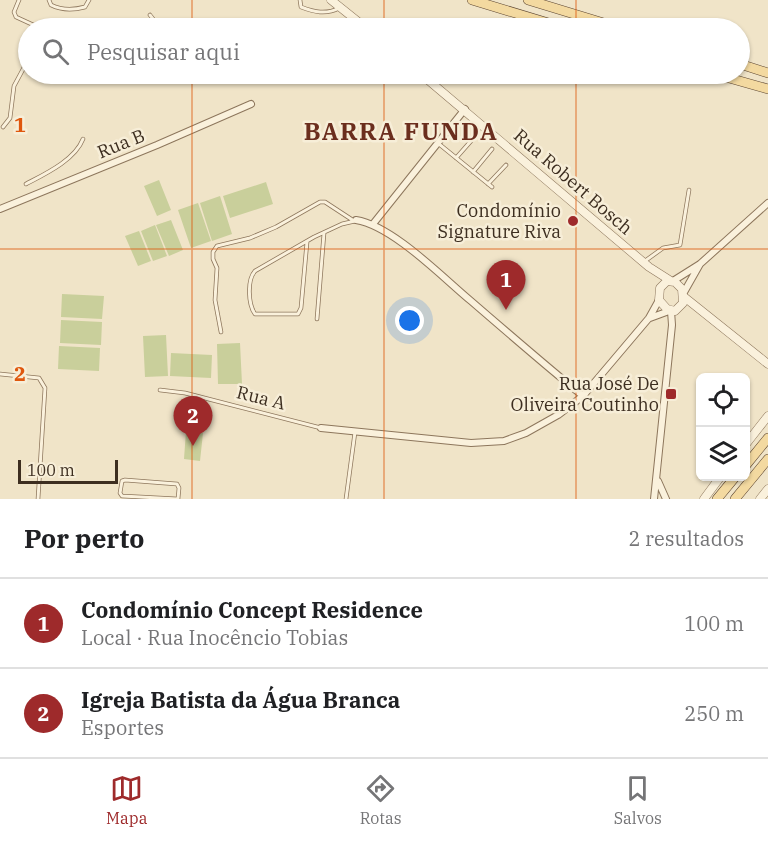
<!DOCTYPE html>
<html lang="pt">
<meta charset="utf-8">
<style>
:root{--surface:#fff;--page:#f2f2f2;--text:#202124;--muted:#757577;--line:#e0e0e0;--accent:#9e2a2b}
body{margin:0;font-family:"IBM Plex Serif",serif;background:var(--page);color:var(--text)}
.controls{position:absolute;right:18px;bottom:18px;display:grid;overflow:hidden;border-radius:9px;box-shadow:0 2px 4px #0004}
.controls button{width:54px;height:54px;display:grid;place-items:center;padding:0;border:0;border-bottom:2px solid var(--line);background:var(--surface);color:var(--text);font:30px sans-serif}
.scale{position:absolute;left:18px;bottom:15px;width:100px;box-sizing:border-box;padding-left:6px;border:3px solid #3d2e20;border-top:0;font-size:16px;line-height:21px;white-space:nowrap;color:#3d2e20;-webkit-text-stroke:4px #f7eed8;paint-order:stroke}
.you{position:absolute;left:410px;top:321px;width:21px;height:21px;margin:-15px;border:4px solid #fff;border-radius:50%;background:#1a73e8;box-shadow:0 0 0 9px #1a73e833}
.badge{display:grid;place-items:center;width:39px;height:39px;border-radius:50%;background:var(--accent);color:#fff;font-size:20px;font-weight:700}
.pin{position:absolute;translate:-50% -50px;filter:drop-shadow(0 2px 3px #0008)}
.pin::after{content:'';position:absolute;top:32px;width:21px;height:18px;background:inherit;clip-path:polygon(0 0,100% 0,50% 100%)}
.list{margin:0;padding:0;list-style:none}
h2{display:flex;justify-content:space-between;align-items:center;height:78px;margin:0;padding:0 24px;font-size:26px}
h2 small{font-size:20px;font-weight:400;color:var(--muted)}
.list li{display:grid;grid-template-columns:39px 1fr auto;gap:18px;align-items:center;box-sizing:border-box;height:90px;padding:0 24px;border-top:2px solid var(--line)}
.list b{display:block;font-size:22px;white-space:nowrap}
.list p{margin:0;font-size:20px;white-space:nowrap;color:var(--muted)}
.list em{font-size:20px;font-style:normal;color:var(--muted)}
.icon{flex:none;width:33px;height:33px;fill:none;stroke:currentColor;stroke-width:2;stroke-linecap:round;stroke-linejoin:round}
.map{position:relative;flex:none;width:768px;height:499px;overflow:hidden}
.search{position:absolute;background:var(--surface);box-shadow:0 2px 4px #0004;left:18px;right:18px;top:18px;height:66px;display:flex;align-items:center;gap:15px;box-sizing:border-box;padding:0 21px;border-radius:33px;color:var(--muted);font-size:22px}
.sheet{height:258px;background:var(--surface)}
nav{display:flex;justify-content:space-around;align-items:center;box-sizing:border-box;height:84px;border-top:2px solid var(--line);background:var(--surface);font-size:16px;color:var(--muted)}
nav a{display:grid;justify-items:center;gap:3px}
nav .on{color:var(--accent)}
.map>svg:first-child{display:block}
</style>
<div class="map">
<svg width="768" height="499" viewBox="0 0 768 499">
<rect width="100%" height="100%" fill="#f0e4c8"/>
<path fill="#c9cf9b" d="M159 180 171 210 157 216 144 186Z
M266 182 273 204 230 218 223 196Z
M220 196 232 234 212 241 200 203Z
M198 203 211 241 191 248 178 210Z
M171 220 183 250 169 256 156 225Z
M155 225 167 256 153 261 141 231Z
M139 231 151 261 138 266 125 236Z
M62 294 104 296 102 319 61 317Z
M61 320 102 322 101 345 60 343Z
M166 335 168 376 145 377 143 336Z
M240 343 242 384H218L217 344Z
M59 346 100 348 99 371 58 369Z
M171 353 212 355 211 378 170 376Z
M186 431 203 433 200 461 184 459Z"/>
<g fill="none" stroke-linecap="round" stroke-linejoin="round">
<g stroke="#8d765c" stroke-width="4.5">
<path id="service" d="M19 0 14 12 16 17 40 28
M49 0 51 5C61 10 74 10 85 7L89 0
M300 0 301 7C314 12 326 15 339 8
M150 15 160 28
M3 127 10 118 14 86 28 60
M439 144 492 187
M456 158 471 141
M473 172 492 149
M26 184C45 174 75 160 83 139
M488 184 506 165
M307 242 301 308 298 314H255C248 304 247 280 255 271L314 237 342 224 355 221
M645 261 663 248 680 245 689 190
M317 319 324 233
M221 332 215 300 217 268 213 259V252L217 246 250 238 276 227 320 202H325L354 221
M0 374 39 378 45 388 38 499
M160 390 185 393 321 428
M178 499 179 488 177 484 125 480 122 481 120 493 122 496 178 499
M346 499 355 432"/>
</g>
<g stroke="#8d765c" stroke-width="8">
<path id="minor" d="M0 209 157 145 251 104
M356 220C393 226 442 277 471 301 508 333 545 365 583 396
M373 224 465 109
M673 281 700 264 768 203
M683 294 700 264
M650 318 669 311
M321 428 471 443 504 441 526 433 558 415 583 396 649 318 659 300
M658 481 666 499
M654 499 672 325 671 311"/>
</g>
<g stroke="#8d765c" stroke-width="9">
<path id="tertiary" d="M331 0 366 28
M421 74 649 267 671 281
M667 281 675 282 682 289 683 303 675 311 667 309 659 300 660 288Z
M683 296 768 364
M746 444 768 416
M704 499 721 476
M760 499 768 489"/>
</g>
<g stroke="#5b4430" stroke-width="10">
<path id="primary" d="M472 0 565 28
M528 0 620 28
M740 64 768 73
M715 74 768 89
M746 465 768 438
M717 499 736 476
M735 499 768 459"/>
</g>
<use href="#service" stroke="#faf1dc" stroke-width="3"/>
<use href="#minor" stroke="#faf1dc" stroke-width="6"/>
<use href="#tertiary" stroke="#faf1dc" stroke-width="8"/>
<use href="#primary" stroke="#f3d9a0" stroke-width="9"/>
</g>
<path fill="none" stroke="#df570d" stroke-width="1.5" stroke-opacity="0.55" d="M192 0V28M384 0V28M576 0V28M192 74V499M384 74V499M576 74V499M0 249H768"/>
<g fill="#9e2a2b" stroke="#f7eed8" stroke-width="2">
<circle cx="573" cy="221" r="6"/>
<rect x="665" y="388" width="12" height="12" rx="3"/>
</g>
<g text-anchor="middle" stroke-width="5" stroke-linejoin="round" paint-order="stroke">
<g font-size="18" fill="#3d2e20" stroke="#f7eed8">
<text transform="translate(121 144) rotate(-22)" y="6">Rua B</text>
<text transform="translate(573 182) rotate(41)" y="6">Rua Robert Bosch</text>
<text transform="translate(261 398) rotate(14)" y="6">Rua A</text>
</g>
<g font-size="18" fill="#3d2e20" stroke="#f7eed8" text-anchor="end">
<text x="561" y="217">Condomínio<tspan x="561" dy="21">Signature Riva</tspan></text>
<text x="659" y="390">Rua José De<tspan x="659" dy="21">Oliveira Coutinho</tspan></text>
</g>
<g font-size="24" font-weight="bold" letter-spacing="1.5" fill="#6b2e1e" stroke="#f7eed8">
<text x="401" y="140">BARRA FUNDA</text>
</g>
</g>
<g font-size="20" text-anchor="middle" font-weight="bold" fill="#df570d" stroke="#f7eed8" stroke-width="5" stroke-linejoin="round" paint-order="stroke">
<text x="20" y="132">1</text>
<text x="20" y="381">2</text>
</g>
</svg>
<div class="controls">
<button><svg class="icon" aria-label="locate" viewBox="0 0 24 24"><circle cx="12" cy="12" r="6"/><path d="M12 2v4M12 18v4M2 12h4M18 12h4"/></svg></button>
<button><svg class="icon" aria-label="layers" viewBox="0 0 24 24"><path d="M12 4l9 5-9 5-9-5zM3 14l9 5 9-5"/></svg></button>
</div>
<div class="scale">100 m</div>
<div class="you"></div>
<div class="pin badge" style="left:506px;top:310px">1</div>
<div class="pin badge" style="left:193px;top:446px">2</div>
<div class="search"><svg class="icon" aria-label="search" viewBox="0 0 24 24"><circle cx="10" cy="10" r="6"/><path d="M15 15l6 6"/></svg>Pesquisar aqui</div>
</div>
<section class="sheet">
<h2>Por perto<small>2 resultados</small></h2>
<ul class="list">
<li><span class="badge">1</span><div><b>Condomínio Concept Residence</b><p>Local · Rua Inocêncio Tobias</p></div><em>100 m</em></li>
<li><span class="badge">2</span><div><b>Igreja Batista da Água Branca</b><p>Esportes</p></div><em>250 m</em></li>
</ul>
</section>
<nav>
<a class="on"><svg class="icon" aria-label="map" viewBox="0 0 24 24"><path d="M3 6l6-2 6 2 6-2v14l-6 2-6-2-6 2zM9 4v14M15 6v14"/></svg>Mapa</a>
<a><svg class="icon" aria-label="directions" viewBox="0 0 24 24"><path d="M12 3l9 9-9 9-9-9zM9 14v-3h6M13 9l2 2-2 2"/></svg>Rotas</a>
<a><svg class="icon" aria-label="saved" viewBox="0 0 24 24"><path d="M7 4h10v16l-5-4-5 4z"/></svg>Salvos</a>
</nav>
